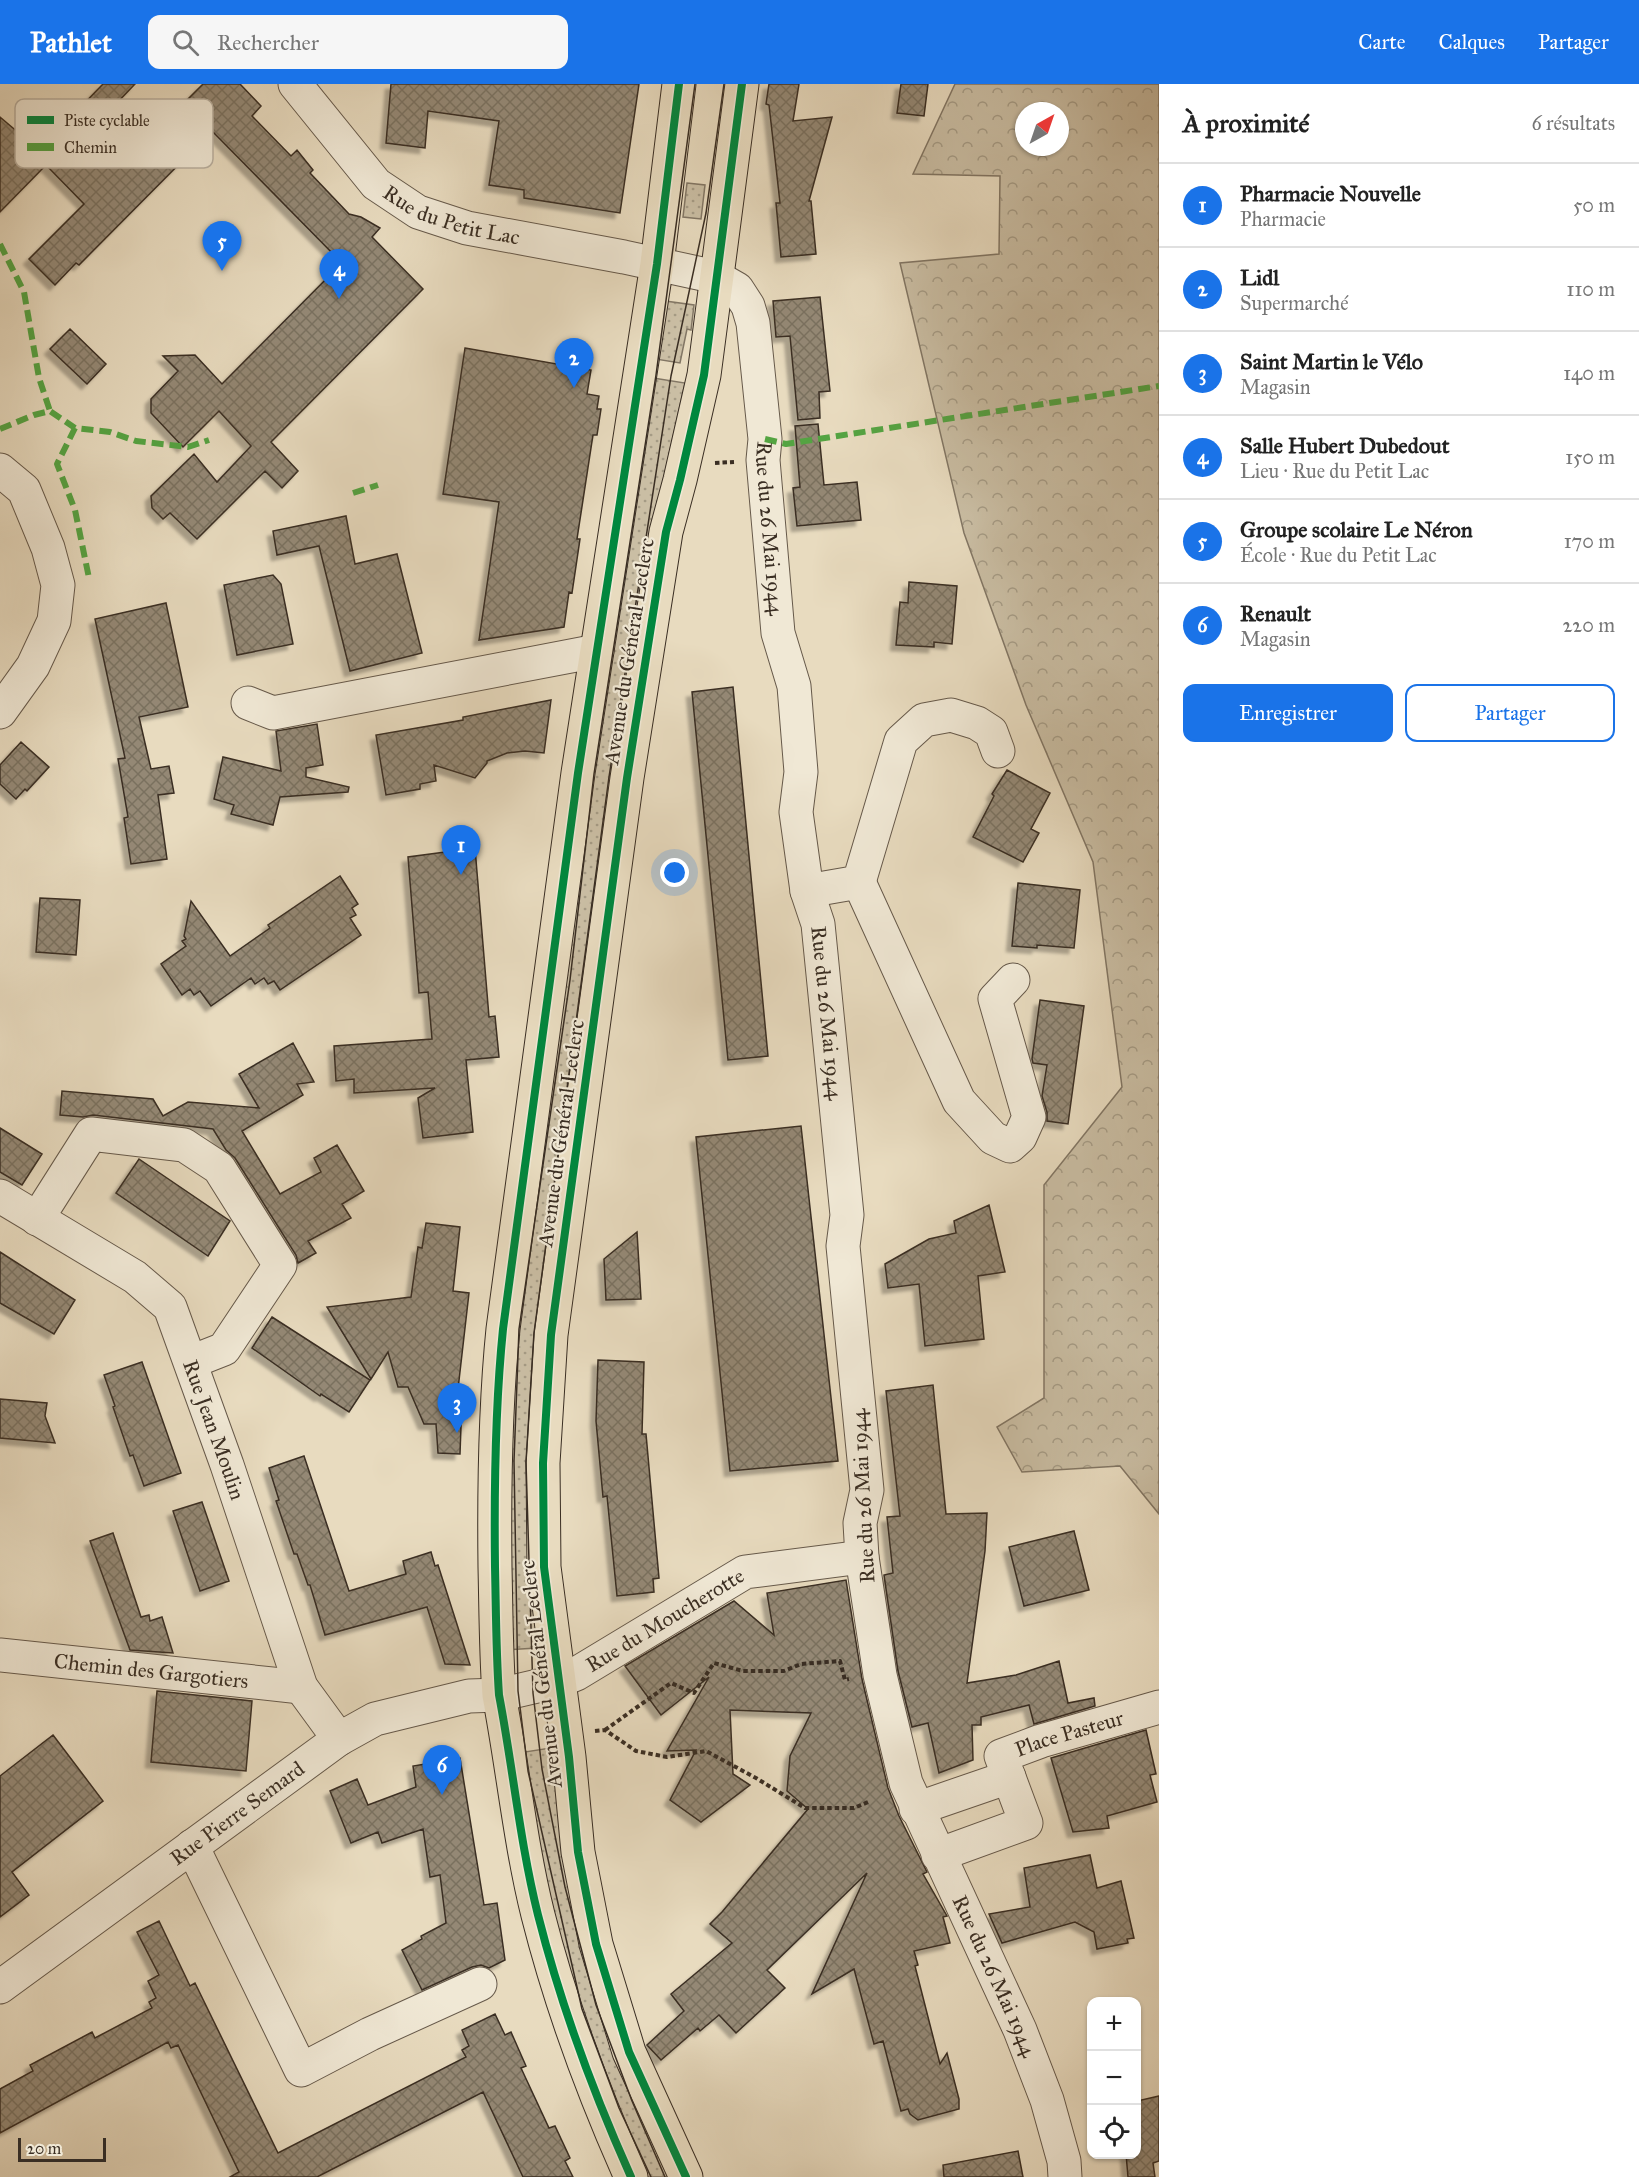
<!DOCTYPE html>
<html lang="fr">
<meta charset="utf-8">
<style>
:root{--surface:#fff;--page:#f6f6f6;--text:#222;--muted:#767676;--line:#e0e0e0;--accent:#1a73e8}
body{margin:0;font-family:"IM FELL Great Primer",serif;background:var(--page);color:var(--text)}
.controls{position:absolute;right:18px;bottom:18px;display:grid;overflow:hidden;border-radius:12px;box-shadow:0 2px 4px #0004}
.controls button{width:54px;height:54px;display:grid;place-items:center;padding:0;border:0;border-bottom:2px solid var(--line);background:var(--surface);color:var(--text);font:30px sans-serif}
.compass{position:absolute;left:1015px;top:18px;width:54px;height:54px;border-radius:50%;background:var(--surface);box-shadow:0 2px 4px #0004;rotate:40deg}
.scale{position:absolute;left:18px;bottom:15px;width:88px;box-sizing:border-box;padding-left:6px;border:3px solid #3a2e23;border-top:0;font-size:16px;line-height:21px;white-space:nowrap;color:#3a2e23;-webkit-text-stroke:4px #f0e8d5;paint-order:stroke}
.you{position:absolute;left:675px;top:789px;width:21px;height:21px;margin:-15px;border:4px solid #fff;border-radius:50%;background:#1a73e8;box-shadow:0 0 0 9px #1a73e833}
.badge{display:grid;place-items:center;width:39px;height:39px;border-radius:50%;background:var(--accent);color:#fff;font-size:20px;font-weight:700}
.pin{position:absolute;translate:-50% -50px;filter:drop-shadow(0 2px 3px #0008)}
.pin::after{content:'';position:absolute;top:32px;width:21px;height:18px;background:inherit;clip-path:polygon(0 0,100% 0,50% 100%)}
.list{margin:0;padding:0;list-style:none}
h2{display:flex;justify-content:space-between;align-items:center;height:78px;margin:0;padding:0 24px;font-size:26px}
h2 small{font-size:20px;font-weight:400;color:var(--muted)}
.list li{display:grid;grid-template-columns:39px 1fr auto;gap:18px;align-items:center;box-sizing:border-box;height:84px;padding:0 24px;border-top:2px solid var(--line)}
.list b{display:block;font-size:22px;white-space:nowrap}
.list p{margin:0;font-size:20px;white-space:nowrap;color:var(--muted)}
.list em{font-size:20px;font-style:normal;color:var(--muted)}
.actions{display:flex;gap:12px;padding:18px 24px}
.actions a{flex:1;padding:14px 0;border:2px solid var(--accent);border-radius:12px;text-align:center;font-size:21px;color:var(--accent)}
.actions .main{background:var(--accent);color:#fff}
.icon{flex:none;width:33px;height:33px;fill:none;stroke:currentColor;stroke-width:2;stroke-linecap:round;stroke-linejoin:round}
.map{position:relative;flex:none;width:1159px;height:2093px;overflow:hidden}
header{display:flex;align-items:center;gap:36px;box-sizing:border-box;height:84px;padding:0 30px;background:var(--accent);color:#fff}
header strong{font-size:28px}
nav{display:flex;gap:33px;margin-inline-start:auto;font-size:21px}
.search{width:420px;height:54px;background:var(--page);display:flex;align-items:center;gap:15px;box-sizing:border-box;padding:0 21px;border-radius:12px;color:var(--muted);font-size:22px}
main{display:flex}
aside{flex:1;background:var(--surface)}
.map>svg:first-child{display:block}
</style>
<header>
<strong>Pathlet</strong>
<div class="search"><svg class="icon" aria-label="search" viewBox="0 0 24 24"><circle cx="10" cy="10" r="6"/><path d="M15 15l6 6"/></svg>Rechercher</div>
<nav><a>Carte</a><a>Calques</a><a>Partager</a></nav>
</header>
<main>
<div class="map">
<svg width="1159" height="2093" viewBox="0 0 1159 2093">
<defs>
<pattern id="grass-dots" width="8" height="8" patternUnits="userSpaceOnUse" patternTransform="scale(1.5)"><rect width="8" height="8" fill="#cabea4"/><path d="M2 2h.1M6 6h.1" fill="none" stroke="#a59b85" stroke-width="1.8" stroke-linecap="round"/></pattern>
<pattern id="forest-crowns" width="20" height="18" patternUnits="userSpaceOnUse" patternTransform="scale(1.5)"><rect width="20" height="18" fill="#cabea4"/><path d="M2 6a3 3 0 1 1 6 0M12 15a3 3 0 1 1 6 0" fill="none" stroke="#a59b85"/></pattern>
<pattern id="building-cross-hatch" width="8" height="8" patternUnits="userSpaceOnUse" patternTransform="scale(1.5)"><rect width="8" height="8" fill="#948874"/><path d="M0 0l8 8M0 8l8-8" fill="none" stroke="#7a705f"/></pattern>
<filter id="shadow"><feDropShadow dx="-5.5" dy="5.5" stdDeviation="1.5" flood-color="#0004"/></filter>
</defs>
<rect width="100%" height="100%" fill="#e8dbbf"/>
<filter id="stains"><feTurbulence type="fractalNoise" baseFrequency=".00333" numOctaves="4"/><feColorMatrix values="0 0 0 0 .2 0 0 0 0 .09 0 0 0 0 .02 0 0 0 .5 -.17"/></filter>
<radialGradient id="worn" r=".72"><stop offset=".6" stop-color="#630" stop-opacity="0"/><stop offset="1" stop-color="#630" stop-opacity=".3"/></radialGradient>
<path fill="url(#grass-dots)" stroke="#827664" stroke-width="1.5" d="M687 99 705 101 701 135 683 133Z
M658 216 694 221 691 246 687 245 680 279 649 274Z
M647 293 685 299 657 424 536 1539 537 1564 505 1566V1308Z
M557 1663 675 2093H639L558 1870 518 1669Z"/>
<path fill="url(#forest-crowns)" stroke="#827664" stroke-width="1.5" fill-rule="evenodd" d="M955 0H1159V1430L1120 1382 1022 1388 997 1343 1044 1314V1101L1122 1003 1093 778 1026 621 964 449 900 179 999 170 1000 92 913 90ZM1024 27H1060V63H1024Z"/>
<path fill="url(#building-cross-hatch)" stroke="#3a2e23" stroke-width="1.5" filter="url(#shadow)" d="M103 0H135L114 22 147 56 203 0H240L261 22 252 32 291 72 297 66 313 86 310 89 349 130 361 133 380 144 372 153 423 205 271 358 298 387 282 404 265 387 197 455 170 429 163 435 152 424 151 412 194 370 217 398 251 362 219 327 183 363 151 329V315L178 287 163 272 195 271 222 300 342 179 212 47 79 181 76 179 55 201 29 175 84 120 46 81 0 128V33L39 66Z
M391 0H639L620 129 524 114V106L489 101 499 37 428 27 425 64 386 59Z
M769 0H799L793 37 832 33 809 117H811L816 170 781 173 776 119H780L769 21 766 20Z
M901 0H928L924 32 897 29Z
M820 213 830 307 819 308 820 334 798 336 790 252 776 253 773 217Z
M70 245 106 280 87 300 50 265Z
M465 264 591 286 587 310 599 312 597 325H601L597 351H593L577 455H580L572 509 569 508 564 543 479 556 499 418 443 410Z
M818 340 824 401 857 398 861 436 797 442 793 404 800 403 795 342Z
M346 432 355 480 397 470 422 569 350 587 319 462 277 471 273 447Z
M273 491 281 500 293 560 237 571 224 501Z
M909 498 957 502 952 560 934 558V563L896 561 900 518 908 519Z
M166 519 188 623 139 633 151 685 169 682 174 709 158 711 167 775 131 780 124 734 128 733 118 675 125 674 95 535Z
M733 603 768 972 728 976 692 608Z
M551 616 544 669 525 667 507 669 487 677V679L475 694 434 681 436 697 420 700V705L386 711 376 651 463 636V633Z
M317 640 323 681 306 684V693L349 703 348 708 280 713 273 741 231 730 234 721 214 715 223 673 281 687 276 647Z
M21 658 49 683 27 707 25 705 16 715 0 700V681Z
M1007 686 1050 709 1031 745 1039 749 1023 778 973 753 994 712 992 710Z
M475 764 489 933 495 932 499 973 466 976 473 1048 423 1054 418 1014 435 1004 354 1009V995L336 997 334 962 432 955 428 908 419 909 408 773Z
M340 792 358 820 352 824 356 831 350 834 361 851 280 906 274 897 268 900 264 894 255 900 251 894 211 922 200 907 194 911 190 905 182 911 161 880 186 862 182 857 186 855 184 852 191 817 230 872 270 844 268 841Z
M1018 799 1080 806 1074 864 1037 861V864L1012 862Z
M40 814 80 816 76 871 36 868Z
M1040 916 1084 922 1068 1040 1047 1037V1028L1042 1012 1047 981 1033 979 1032 975Z
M293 959 314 998 297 1000 303 1011 242 1047 280 1110 321 1088 314 1074 337 1061 364 1107 342 1120 351 1134 308 1157 316 1169 298 1179 296 1171 235 1074 226 1066 213 1045 93 1031 83 1033 60 1031 62 1007 153 1015 163 1032 188 1018 259 1024 239 990Z
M801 1042 838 1377 730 1387 696 1053Z
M0 1044 42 1070 22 1101 0 1088Z
M139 1075 230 1137 208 1172 116 1109Z
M989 1121 1005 1188 978 1192 984 1255 925 1262 919 1200 888 1204 885 1180 929 1155 956 1149 954 1137Z
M426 1139 460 1143 453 1207 469 1209 457 1314 462 1315 460 1370 438 1369 436 1340H424L408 1303H398L388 1268 371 1295 327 1223 411 1213 418 1163 422 1164Z
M637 1148 641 1215 606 1216 604 1175Z
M0 1168 75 1216 54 1250 0 1219Z
M272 1233 370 1296 349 1328 321 1310 320 1312 252 1264Z
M598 1276 644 1278 642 1350H646L659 1494 653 1495 654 1508 617 1512 607 1412 603 1413 596 1337Z
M142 1278 181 1389 144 1402 133 1371 130 1372 113 1323 115 1322 104 1291Z
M933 1301 946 1430 987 1429 985 1467 967 1599 1016 1591 1059 1577 1068 1619 1094 1614 1095 1622 1034 1640 1029 1621 981 1633V1641H972L973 1676 939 1689 928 1639 912 1643 898 1587 884 1491 893 1489 887 1433 900 1432 886 1307Z
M0 1315 47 1319 45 1332 55 1359 0 1354Z
M304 1372 349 1507 406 1490 403 1477 431 1468 435 1482 438 1481 470 1581 445 1580 427 1523 325 1551 310 1501H308L297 1470H294L276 1417 279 1416 269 1384Z
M202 1418 229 1497 200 1507 173 1427Z
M1074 1447 1089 1506 1024 1522 1009 1463Z
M113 1449 141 1533 149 1531 150 1537 162 1533 173 1569 130 1566 90 1457Z
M846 1496 862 1595 888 1704 899 1732 927 1788 923 1790 947 1832 943 1833 950 1859 914 1867 918 1881 915 1882 940 1980 947 1969 959 2015V2025L918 2036 910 2030 908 2025 901 2027 883 1957 874 1960 854 1885 812 1910 867 1789 767 1886 785 1904 736 1949 719 1931 700 1947 698 1944 661 1976 647 1961 684 1927 671 1910 732 1859 710 1840 722 1828 808 1725 787 1707 790 1672 811 1629 730 1626 733 1690 750 1701 701 1738 670 1716 696 1666 667 1667 709 1593 661 1631 625 1582 734 1517 774 1551 767 1509Z
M157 1607 252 1617 246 1687 151 1678Z
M1146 1646 1156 1690 1150 1691 1157 1718 1107 1732 1109 1744 1073 1748 1051 1674Z
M53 1651 103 1717 12 1788 29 1811 0 1833V1692Z
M460 1674 484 1821 497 1819 505 1876 489 1884 481 1881 472 1883 422 1906 402 1866 422 1855 421 1852 446 1839 440 1791 430 1793 423 1745 382 1759 378 1748 351 1759 330 1707 357 1695 368 1721 416 1703 413 1682Z
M1090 1771 1097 1804 1121 1797 1134 1854 1127 1855 1128 1859 1097 1865 1094 1848 1075 1838 1002 1859 989 1830 1030 1823 1024 1784Z
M159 1837 190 1902 195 1899 278 2069 466 1973 462 1966 469 1962 462 1946 495 1930 505 1951 511 1948 526 1982 521 1984 549 2044 555 2042 570 2074 565 2077 573 2093H523L483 2008 317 2093H230L239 2088 178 1961 171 1964 168 1958 0 2049V2005L33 1987 30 1981 92 1948 95 1954 152 1924 149 1918 156 1914 148 1897 159 1891 137 1848Z
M1159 2012V2077L1153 2079 1155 2093H1128L1126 2070H1137V2017Z
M1018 2067 1023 2093H944L943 2081Z"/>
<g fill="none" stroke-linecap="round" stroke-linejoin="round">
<g stroke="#66594a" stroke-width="35">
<g id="minor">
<path id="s1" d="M295 0 376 100 418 128 467 144 624 173 716 193 737 205 748 222 753 239 765 355 763 376 778 549 794 602 801 688 796 728 807 807 818 840 847 1131 843 1162 867 1406 860 1439 862 1473 880 1591 906 1699 1020 1946 1047 2016 1064 2077 1065 2093"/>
<path d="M0 386 24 406 48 464 58 501 54 537 33 582 0 628"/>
<path d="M248 619 273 629 597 567"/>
<path d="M859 798 959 1017 993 1054 1010 1062 1020 1053 1029 1033 995 915 1013 896"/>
<path d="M807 807 859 798 901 657 924 636 951 631 977 639 991 648 998 667"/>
<path id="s2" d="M0 1112 135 1193 170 1223 227 1381 301 1603 339 1655"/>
<path d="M37 1135 91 1050 184 1061 219 1084 280 1181 224 1265 191 1278"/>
<path id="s3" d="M0 1571 301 1603"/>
<path d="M916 1725 1009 1693"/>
<path d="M192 1762 301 1986 370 1950 480 1900"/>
<path id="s4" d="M938 1771 1026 1739 1001 1672 1041 1657 1159 1623"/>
<path id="s5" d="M0 1903 339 1655 375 1635 469 1612 499 1611 559 1597 576 1590 745 1488 862 1473"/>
</g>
</g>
<g stroke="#3a2e23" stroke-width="35">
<path id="major" d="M631 2093C593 2008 561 1922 538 1831 520 1759 513 1684 499 1611 496 1568 496 1526 495 1483 494 1403 495 1324 503 1245L578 689 657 180 679 0
M686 2093 629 1968 596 1860 578 1768 569 1673 544 1483 543 1379 551 1251 627 694 666 448 680 396 704 291 742 0"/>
</g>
<path stroke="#3a2e23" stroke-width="4" stroke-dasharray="4.5 3" stroke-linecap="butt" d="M715 379 734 378
M605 1646 671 1599 694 1609 714 1579 743 1587H784L801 1580 840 1577 845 1596 849 1595
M595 1647 605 1646 636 1667 667 1673 706 1667 756 1694 805 1724H854L868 1718"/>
<use href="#minor" stroke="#f0e8d5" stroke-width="33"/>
<use href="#major" stroke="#e8dbbf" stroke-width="33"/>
<path stroke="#3a2e23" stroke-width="1.5" d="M651 2093 619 2024 582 1925 528 1687 518 1607 514 1377 519 1245 570 896 594 690 656 291 695 0
M665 2093 632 2017 596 1921 565 1803 542 1685 533 1609 526 1378 534 1249 609 693 671 292 706 129 724 0"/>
<path stroke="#54a442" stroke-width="6" stroke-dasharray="12 6" stroke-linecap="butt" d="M0 160 24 208 39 294 50 327
M75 344 57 380 75 426 89 494
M0 345 34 331 50 327 75 344 110 348 136 357 188 363 209 356
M765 355 786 360 1159 302
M353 409 378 401"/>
<g stroke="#f0e8d5" stroke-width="11">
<path id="cycleway" d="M631 2093C593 2008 561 1922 538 1831 520 1759 513 1684 499 1611 496 1568 496 1526 495 1483 494 1403 495 1324 503 1245L578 689 657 180 679 0
M686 2093 629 1968 596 1860 578 1768 569 1673 544 1483 543 1379 551 1251 627 694 666 448 680 396 704 291 742 0"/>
</g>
<use href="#cycleway" stroke="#00873e" stroke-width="8"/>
</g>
<g text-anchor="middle" stroke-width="4.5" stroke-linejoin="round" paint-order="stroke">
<g font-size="21" fill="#3a2e23" stroke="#f0e8d5">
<text dy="7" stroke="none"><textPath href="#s1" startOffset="212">Rue du Petit Lac</textPath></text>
<text dy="7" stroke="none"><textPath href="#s1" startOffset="753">Rue du 26 Mai 1944</textPath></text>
<text transform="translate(629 567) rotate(-81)" y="7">Avenue du Général Leclerc</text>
<text dy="7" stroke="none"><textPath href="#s1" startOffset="1244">Rue du 26 Mai 1944</textPath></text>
<text transform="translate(561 1049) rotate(-82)" y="7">Avenue du Général Leclerc</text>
<text dy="7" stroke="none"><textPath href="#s2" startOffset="334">Rue Jean Moulin</textPath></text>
<text transform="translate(863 1412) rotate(-93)" y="7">Rue du 26 Mai 1944</text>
<text dy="7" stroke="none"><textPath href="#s5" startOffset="772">Rue du Moucherotte</textPath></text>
<text dy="7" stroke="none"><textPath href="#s3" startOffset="152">Chemin des Gargotiers</textPath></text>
<text transform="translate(541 1590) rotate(-97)" y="7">Avenue du Général Leclerc</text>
<text dy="7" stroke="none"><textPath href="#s4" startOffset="237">Place Pasteur</textPath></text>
<text dy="7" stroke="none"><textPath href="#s5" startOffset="294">Rue Pierre Semard</textPath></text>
<text dy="7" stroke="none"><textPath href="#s1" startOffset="2234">Rue du 26 Mai 1944</textPath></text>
</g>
</g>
<rect x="15" y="15" width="198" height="69" rx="9" fill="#f0e8d5" stroke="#b9b0a0" stroke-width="1.5"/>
<rect x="27" y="32" width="27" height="8" fill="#00873e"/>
<rect x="27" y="59" width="27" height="8" fill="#54a442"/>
<g font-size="16" fill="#3a2e23">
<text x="64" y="42">Piste cyclable</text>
<text x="64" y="69">Chemin</text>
</g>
<rect width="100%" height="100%" filter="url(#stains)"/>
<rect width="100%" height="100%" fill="url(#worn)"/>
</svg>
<div class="controls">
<button>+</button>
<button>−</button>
<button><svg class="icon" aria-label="locate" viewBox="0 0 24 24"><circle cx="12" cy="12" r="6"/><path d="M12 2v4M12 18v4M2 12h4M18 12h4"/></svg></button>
</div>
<svg class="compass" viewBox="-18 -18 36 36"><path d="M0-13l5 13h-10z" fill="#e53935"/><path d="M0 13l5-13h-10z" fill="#767676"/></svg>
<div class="scale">20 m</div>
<div class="you"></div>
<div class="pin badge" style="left:461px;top:791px">1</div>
<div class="pin badge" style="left:574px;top:304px">2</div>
<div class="pin badge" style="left:457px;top:1349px">3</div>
<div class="pin badge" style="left:339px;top:215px">4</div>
<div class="pin badge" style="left:222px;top:187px">5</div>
<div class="pin badge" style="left:442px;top:1711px">6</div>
</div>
<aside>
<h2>À proximité<small>6 résultats</small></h2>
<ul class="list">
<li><span class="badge">1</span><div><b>Pharmacie Nouvelle</b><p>Pharmacie</p></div><em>50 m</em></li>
<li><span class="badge">2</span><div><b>Lidl</b><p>Supermarché</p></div><em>110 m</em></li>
<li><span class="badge">3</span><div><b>Saint Martin le Vélo</b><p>Magasin</p></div><em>140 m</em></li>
<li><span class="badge">4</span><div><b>Salle Hubert Dubedout</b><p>Lieu · Rue du Petit Lac</p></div><em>150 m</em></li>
<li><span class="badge">5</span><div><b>Groupe scolaire Le Néron</b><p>École · Rue du Petit Lac</p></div><em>170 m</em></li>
<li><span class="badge">6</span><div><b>Renault</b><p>Magasin</p></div><em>220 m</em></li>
</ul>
<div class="actions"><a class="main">Enregistrer</a><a>Partager</a></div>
</aside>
</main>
